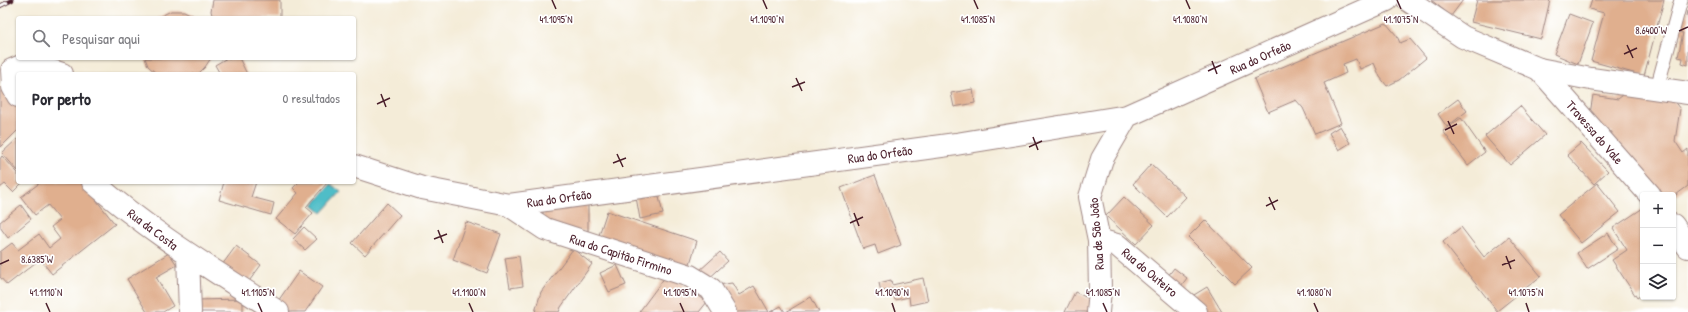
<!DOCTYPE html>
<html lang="pt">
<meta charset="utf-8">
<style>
:root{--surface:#fff;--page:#f2f2f3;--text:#2b2b33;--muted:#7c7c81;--line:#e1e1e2}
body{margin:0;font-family:"Patrick Hand",sans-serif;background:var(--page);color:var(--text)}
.controls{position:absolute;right:12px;bottom:12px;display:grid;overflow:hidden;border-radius:4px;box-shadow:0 1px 3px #0004}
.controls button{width:36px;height:36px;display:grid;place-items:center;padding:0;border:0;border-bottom:1px solid var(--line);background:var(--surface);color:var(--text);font:20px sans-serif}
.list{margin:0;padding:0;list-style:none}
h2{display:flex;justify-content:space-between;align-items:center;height:52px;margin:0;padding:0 16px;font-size:17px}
h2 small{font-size:13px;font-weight:400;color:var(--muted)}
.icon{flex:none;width:22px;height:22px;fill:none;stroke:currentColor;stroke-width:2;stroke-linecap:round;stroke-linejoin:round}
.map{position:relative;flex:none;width:1688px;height:312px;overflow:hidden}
.search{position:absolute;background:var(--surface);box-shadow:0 1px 3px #0004;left:16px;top:16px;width:340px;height:44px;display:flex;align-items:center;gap:10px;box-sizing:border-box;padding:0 14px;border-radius:4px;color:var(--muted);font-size:15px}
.panel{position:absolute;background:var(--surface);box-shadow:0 1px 3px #0004;left:16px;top:72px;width:340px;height:112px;border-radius:4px}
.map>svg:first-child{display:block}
</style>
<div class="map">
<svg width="1688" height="312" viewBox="0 0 1688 312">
<rect width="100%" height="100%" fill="#fff"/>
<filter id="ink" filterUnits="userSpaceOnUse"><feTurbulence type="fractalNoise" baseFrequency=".025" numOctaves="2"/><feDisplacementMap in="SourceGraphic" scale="8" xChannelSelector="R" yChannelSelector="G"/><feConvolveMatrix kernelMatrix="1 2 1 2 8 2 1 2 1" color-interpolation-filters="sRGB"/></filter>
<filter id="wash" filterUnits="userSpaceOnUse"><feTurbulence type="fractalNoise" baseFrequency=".012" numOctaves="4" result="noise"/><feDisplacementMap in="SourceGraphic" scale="16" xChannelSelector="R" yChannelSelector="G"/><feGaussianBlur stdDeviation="0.9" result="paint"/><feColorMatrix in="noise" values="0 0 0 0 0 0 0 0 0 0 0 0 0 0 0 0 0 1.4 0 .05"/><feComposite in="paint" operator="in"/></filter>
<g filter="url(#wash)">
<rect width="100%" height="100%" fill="#f4ecd8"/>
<path fill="#4fbdc7" stroke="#4c6e79" d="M331 184 341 192 322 213 313 205Z"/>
<g id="blocks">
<path fill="#e0af8e" d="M213 0H280V18H213L211 11Z
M1431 0H1463L1451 16Z
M1477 0H1550L1541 39 1471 22Z
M1592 0H1664L1644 76 1591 61 1604 13 1589 9Z
M171 11H184L198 18H157Z
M1687 11H1688V65L1682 63 1683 58 1678 57 1683 33 1678 32 1682 15 1686 16Z
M1569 14 1593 23 1578 64 1554 54Z
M1386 23 1397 36 1400 43 1410 39 1426 58 1399 80 1387 86 1380 77 1374 63 1360 69 1356 59 1343 64 1346 73 1324 83 1341 123 1315 134 1303 108 1296 100 1268 112 1254 79Z
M145 58H211L205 67 198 74H157L148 66Z
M227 58H239L247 74H220L215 65Z
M4 84 18 106V130L0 148V89Z
M973 89 975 103 954 107 951 93Z
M1627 92 1673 100 1680 109 1675 141 1683 153 1688 149V186L1673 197V195H1654L1611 138 1612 132 1602 130 1590 114 1593 95 1618 99Z
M1458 99 1467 111 1447 127 1438 114Z
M1520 106 1545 135 1510 165 1485 136Z
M1461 118 1485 152 1468 165 1443 131Z
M1340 126 1350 143 1339 150 1329 133Z
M18 138V171L2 153Z
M1581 143 1608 171 1594 184 1567 155Z
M2 156 18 173V182H23L13 192 5 184 0 188V159Z
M1151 164 1186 197 1167 217 1133 184Z
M875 175 901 245 878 254 875 245 863 249 841 188Z
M41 182H82L115 224 52 274 40 259 7 285 0 277V252L12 243 18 250 39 234 49 248 60 239 51 227 60 220 48 205 35 215 21 197Z
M224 182H256L251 197 274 203 271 215 219 200Z
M299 182H328L306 207 313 213 295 234 276 219 298 193 293 188Z
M1597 183 1620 212 1581 243 1558 215Z
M658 193 663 214 640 219 636 197Z
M1124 197 1154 225 1136 244 1106 216Z
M543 200 588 201V231H543Z
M387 203 400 215 365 255 352 243Z
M21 205 31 219 8 238 0 227V222Z
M1643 208V294L1637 298 1612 260 1627 250 1613 228Z
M607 211 697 241 688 270 597 241Z
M1205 220 1252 268 1235 284 1188 237Z
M466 222 501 234 487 273 453 260Z
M304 227 317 239 305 250 293 239Z
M1461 227 1484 257 1509 237 1541 276 1497 311 1443 242Z
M1608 233 1618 249 1587 269 1577 253Z
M236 246 261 265 247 284 222 265Z
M573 249 592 264 561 307 559 312H535L541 292Z
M720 252 728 261 707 280 699 271Z
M169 253 177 265 156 277 173 306 163 312H147L127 279Z
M519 256 523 286 510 288 505 258Z
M617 265 626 285 609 292 600 273Z
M1174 268 1187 278 1178 290 1165 280Z
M299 271 322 287 305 312H287L276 304Z
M668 273 707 302 699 312H639Z
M923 278 928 301 910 305 909 297 895 300 892 289 881 292 879 283 891 280 892 285Z
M732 283 739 295 754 286 769 312H733L718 285Z
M1207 287 1222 312H1197L1189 298Z
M1075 292 1096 302 1091 312H1065Z
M811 297 819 312H786Z
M243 299V312H196V300Z
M781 306 785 312H770Z"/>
</g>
</g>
<g filter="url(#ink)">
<use href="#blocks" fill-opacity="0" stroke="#9f8682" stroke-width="1"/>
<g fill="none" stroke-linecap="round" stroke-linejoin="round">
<g stroke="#9f8682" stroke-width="15">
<path id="lane" d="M1657 88 1681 0"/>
</g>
<g stroke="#9f8682" stroke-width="24">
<path id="street" d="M1539 69 1650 195
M12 70 28 63 62 74
M12 70 13 87 18 96
M354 166 422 188 509 205 956 144 1127 116 1387 0
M93 182C150 232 215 271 278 312
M509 205 545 229 690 276 711 289 725 312
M1673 225 1688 247
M1099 240 1117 245 1196 312
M188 255 190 312
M1098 312 1100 290 1099 240 1090 197 1102 159 1127 116"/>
</g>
<g stroke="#9f8682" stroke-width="24">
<path id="secondary" d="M1408 0 1463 37 1539 69 1591 79 1688 93"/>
</g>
<use href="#lane" stroke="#fff" stroke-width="13"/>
<use href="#street" stroke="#fff" stroke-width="22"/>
<use href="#secondary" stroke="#fff" stroke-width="22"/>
<g stroke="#4a1f2b" stroke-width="4.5">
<path id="rail" d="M0 6 12 0"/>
</g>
<use href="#rail" stroke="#fff" stroke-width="3" stroke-dasharray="9" stroke-linecap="butt"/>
</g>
</g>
<path fill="none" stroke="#4a1f2b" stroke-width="1.5" d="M552 0 556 9M763 0 767 9M974 0 978 9M1186 0 1190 9M1397 0 1401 9M1679 31 1688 27M1627 45 1633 58M1624 54 1637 48M1212 61 1217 74M1208 71 1221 65M796 78 802 91M792 87 805 82M381 94 386 107M377 104 390 98M1448 121 1454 134M1445 130 1457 124M1033 137 1038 150M1029 147 1042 141M617 154 623 167M613 163 626 158M1269 197 1275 210M1266 206 1278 200M854 213 859 226M850 223 863 217M438 230 443 243M434 239 447 234M1506 256 1511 269M0 264 9 260M1502 265 1515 260M46 303 50 312M258 303 262 312M469 303 473 312M680 303 684 312M892 303 895 312M1103 303 1107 312M1314 303 1318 312M1526 303 1529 312"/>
<g text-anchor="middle" stroke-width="3.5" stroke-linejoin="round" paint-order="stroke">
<g font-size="13" fill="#4a1f2b" stroke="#fff">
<text transform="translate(1260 57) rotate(-24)" y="5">Rua do Orfeão</text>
<text transform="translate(1595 132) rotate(49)" y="5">Travessa do Vale</text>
<text transform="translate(880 154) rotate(-8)" y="5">Rua do Orfeão</text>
<text transform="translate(559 198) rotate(-8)" y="5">Rua do Orfeão</text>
<text transform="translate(153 229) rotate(37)" y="5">Rua da Costa</text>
<text transform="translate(1096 234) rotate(-95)" y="5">Rua de São João</text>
<text transform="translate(621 254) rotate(18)" y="5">Rua do Capitão Firmino</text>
<text transform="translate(1150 272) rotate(40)" y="5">Rua do Outeiro</text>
</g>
</g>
<g font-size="10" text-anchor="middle" fill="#4a1f2b" stroke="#fff" stroke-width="3.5" stroke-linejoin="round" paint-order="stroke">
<text x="556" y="23">41.1095°N</text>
<text x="767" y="23">41.1090°N</text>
<text x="978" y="23">41.1085°N</text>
<text x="1190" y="23">41.1080°N</text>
<text x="1401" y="23">41.1075°N</text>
<text x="1651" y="34">8.6400°W</text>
<text x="37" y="263">8.6385°W</text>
<text x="46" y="296">41.1110°N</text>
<text x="258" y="296">41.1105°N</text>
<text x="469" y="296">41.1100°N</text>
<text x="680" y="296">41.1095°N</text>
<text x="892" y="296">41.1090°N</text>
<text x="1103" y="296">41.1085°N</text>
<text x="1314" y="296">41.1080°N</text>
<text x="1526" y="296">41.1075°N</text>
</g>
</svg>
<div class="controls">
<button>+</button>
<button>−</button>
<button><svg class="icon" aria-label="layers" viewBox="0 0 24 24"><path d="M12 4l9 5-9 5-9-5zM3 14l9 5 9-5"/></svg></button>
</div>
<div class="search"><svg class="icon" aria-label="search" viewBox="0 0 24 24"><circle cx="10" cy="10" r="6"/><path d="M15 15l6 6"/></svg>Pesquisar aqui</div>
<section class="panel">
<h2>Por perto<small>0 resultados</small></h2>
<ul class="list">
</ul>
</section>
</div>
